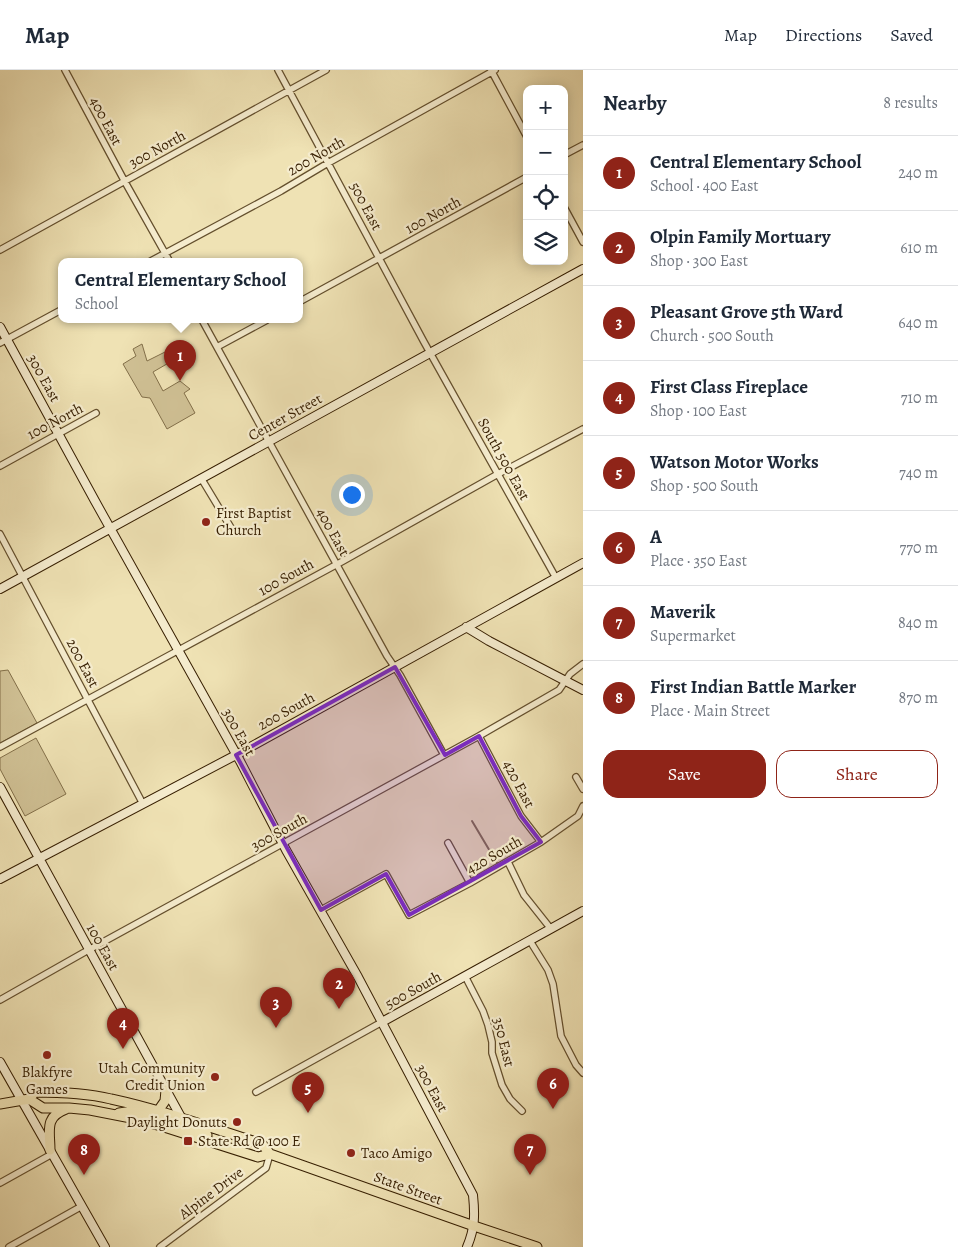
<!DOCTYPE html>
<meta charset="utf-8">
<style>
:root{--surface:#fff;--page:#f2f2f3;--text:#1f2937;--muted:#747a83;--line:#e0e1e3;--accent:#8f2418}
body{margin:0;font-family:Alegreya,serif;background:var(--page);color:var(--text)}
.controls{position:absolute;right:15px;top:15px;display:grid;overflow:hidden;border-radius:10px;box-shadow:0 2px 12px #0003}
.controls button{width:45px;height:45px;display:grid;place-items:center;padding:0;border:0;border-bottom:1px solid var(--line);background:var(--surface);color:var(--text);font:25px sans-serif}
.you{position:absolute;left:351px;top:424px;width:18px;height:18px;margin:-12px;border:4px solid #fff;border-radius:50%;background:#1a73e8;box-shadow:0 0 0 8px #1a73e833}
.badge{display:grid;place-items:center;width:32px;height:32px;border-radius:50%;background:var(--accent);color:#fff;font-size:16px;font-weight:700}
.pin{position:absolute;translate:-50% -41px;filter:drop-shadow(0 1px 2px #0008)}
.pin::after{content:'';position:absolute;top:26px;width:18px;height:15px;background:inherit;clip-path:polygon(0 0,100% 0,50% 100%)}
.popup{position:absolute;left:58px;top:188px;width:245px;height:65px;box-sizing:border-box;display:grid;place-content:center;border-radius:10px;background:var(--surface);filter:drop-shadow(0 1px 4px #0005);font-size:16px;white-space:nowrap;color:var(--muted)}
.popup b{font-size:19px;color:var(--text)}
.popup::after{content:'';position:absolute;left:50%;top:100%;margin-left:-10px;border:10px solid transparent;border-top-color:var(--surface)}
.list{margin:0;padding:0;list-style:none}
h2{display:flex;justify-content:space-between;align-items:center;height:65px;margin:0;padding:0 20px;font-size:21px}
h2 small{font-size:16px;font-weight:400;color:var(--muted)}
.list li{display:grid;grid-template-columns:32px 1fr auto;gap:15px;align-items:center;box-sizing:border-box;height:75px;padding:0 20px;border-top:1px solid var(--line)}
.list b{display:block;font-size:19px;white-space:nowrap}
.list p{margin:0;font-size:16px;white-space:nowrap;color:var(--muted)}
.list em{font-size:16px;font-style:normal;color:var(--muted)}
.actions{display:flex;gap:10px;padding:15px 20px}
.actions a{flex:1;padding:11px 0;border:1px solid var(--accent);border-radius:15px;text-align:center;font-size:18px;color:var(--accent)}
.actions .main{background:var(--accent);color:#fff}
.icon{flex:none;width:28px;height:28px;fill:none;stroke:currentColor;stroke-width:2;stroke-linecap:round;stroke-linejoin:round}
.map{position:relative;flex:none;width:583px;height:1177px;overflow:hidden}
header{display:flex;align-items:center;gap:30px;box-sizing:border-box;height:70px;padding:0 25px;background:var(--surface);border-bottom:1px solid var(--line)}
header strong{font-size:24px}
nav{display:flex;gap:28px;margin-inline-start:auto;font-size:18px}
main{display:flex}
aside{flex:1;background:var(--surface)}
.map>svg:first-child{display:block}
</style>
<header>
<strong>Map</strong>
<nav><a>Map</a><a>Directions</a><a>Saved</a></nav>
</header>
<main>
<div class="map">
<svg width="583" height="1177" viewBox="0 0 583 1177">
<rect width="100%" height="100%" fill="#efe2b4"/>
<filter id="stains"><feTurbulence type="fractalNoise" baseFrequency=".004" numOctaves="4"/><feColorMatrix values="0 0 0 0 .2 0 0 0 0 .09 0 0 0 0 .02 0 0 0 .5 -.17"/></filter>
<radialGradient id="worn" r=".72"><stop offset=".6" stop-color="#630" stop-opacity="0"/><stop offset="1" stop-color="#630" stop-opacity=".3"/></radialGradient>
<path fill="#d0c195" stroke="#83704a" d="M142 274 147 291 179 275 184 284 153 302 163 321 180 311 190 319 184 323 195 343 167 359 150 328 142 327 123 294 136 286 133 279Z
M8 600 37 653 0 673V601Z
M36 668 66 724 25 746 0 699V688Z"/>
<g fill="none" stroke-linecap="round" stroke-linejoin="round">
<path stroke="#7f6b47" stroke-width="2" d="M472 751 497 793"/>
<g stroke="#644f2d" stroke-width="8">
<path id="street" d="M65 0 125 112 170 192
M278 0 424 272 556 508
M491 0 527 67
M564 85 583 75
M564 137 583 172
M0 180 326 0
M149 192 281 121 328 93 495 0
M299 232 527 107
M202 250 387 586 400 605 444 685
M0 273 61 240
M217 277 267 250
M0 396 96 343
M201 408 233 461
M0 464 143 734
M479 666 521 746 541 772
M0 677 343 491 498 404 583 359
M576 707 583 719
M448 773 470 813
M508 792 524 825 551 859
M321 840 386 804 409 845 470 813 541 772 578 746 583 736
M530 871 548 900 553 914 561 966 576 995 583 1003
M465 906 483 941 488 955 492 972V983L502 1015 510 1029 522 1041
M0 930 83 883 479 666 559 620 570 604 583 594
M256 1022 382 952
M0 1113 52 1084
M9 1177 82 1136
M160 1177 266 1098 270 1084"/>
</g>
<g stroke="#361e00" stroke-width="10">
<path id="secondary" d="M0 257 95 431 240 691 286 780 358 907 473 1125C475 1145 475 1158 467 1177
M0 519 583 199
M466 557 489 571 583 620
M0 717 182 1049
M0 809 236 685 583 493
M382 952 583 841
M0 992 105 1177"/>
</g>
<g stroke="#361e00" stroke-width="11">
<path id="primary" d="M29 1029 43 1038H69L90 1040 131 1048 161 1056 258 1087 270 1084 474 1156 537 1177
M29 1029 35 1022C61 1022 86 1023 111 1029 162 1040 212 1058 262 1074L270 1084
M0 1034 29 1029
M158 1041 165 1031 166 1020
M119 1043 133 1041 207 1065
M50 1080C50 1061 44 1047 66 1039"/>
</g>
<use href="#street" stroke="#f5ecce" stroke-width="5.5"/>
<use href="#secondary" stroke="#f5ecce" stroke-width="8"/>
<use href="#primary" stroke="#efe2b4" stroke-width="9"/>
</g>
<path fill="#7b2cbf" fill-opacity="0.2" stroke="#7b2cbf" stroke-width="4" stroke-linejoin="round" d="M395 597 445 685 479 666 521 746 541 772 409 845 386 804 321 840 236 685Z"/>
<g fill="#8f2418" stroke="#f5ecce" stroke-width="2">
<circle cx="206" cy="452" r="5"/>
<circle cx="47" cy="985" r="5"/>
<circle cx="215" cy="1007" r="5"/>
<circle cx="237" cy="1052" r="5"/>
<rect x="183" y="1066" width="10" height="10" rx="2.5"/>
<circle cx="351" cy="1083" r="5"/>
</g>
<g text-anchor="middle" stroke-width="4.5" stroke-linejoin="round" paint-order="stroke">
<g font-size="15" fill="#361e00" stroke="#f5ecce">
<text transform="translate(106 51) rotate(62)" y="5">400 East</text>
<text transform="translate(157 79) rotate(-29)" y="5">300 North</text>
<text transform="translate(316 86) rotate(-30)" y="5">200 North</text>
<text transform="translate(366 136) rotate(62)" y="5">500 East</text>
<text transform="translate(433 145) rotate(-29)" y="5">100 North</text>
<text transform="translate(44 308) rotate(61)" y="5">300 East</text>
<text transform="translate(285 347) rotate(-29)" y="5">Center Street</text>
<text transform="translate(55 351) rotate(-28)" y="5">100 North</text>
<text transform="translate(504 389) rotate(61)" y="5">South 500 East</text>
<text transform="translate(333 462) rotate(61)" y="5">400 East</text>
<text transform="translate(286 507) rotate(-29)" y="5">100 South</text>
<text transform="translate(83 593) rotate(62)" y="5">200 East</text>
<text transform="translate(286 641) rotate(-29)" y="5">200 South</text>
<text transform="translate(239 662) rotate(61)" y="5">300 East</text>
<text transform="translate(519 714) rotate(62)" y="5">420 East</text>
<text transform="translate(279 762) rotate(-29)" y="5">300 South</text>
<text transform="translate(494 785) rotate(-30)" y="5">420 South</text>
<text transform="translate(103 877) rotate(61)" y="5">100 East</text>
<text transform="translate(413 920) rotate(-29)" y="5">500 South</text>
<text transform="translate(504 972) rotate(76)" y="5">350 East</text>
<text transform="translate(432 1018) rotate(62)" y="5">300 East</text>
<text transform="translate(408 1118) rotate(20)" y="5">State Street</text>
<text transform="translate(211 1123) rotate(-37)" y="5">Alpine Drive</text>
</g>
<g font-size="15" fill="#361e00" stroke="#f5ecce" text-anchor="start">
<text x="216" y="448">First Baptist<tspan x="216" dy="17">Church</tspan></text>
<text x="205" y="1003" text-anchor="end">Utah Community<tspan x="205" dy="17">Credit Union</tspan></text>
<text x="47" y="1007" text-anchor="middle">Blakfyre<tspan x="47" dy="17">Games</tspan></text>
<text x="227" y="1057" text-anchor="end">Daylight Donuts</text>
<text x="198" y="1076">State Rd @ 100 E</text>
<text x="361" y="1088">Taco Amigo</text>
</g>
</g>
<rect width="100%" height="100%" filter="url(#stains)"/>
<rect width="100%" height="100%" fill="url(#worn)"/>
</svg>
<div class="controls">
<button>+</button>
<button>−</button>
<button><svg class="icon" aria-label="locate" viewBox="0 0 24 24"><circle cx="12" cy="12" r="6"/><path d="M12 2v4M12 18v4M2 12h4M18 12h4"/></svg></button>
<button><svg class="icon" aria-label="layers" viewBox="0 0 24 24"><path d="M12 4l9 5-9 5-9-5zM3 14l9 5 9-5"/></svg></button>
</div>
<div class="you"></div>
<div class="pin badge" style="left:180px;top:311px">1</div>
<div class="popup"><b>Central Elementary School</b>School</div>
<div class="pin badge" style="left:339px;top:939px">2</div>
<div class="pin badge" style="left:276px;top:958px">3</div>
<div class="pin badge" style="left:123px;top:979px">4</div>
<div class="pin badge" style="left:308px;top:1043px">5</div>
<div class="pin badge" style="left:553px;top:1039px">6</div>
<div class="pin badge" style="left:530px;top:1105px">7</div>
<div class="pin badge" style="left:84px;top:1105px">8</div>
</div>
<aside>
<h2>Nearby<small>8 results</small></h2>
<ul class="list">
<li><span class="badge">1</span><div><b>Central Elementary School</b><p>School · 400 East</p></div><em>240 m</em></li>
<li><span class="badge">2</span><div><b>Olpin Family Mortuary</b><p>Shop · 300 East</p></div><em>610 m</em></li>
<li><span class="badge">3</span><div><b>Pleasant Grove 5th Ward</b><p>Church · 500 South</p></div><em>640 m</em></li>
<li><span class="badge">4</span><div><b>First Class Fireplace</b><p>Shop · 100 East</p></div><em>710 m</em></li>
<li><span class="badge">5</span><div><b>Watson Motor Works</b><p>Shop · 500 South</p></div><em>740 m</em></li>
<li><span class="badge">6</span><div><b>A</b><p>Place · 350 East</p></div><em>770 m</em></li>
<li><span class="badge">7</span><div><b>Maverik</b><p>Supermarket</p></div><em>840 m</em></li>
<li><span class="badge">8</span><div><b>First Indian Battle Marker</b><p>Place · Main Street</p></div><em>870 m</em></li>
</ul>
<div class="actions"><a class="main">Save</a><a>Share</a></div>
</aside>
</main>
